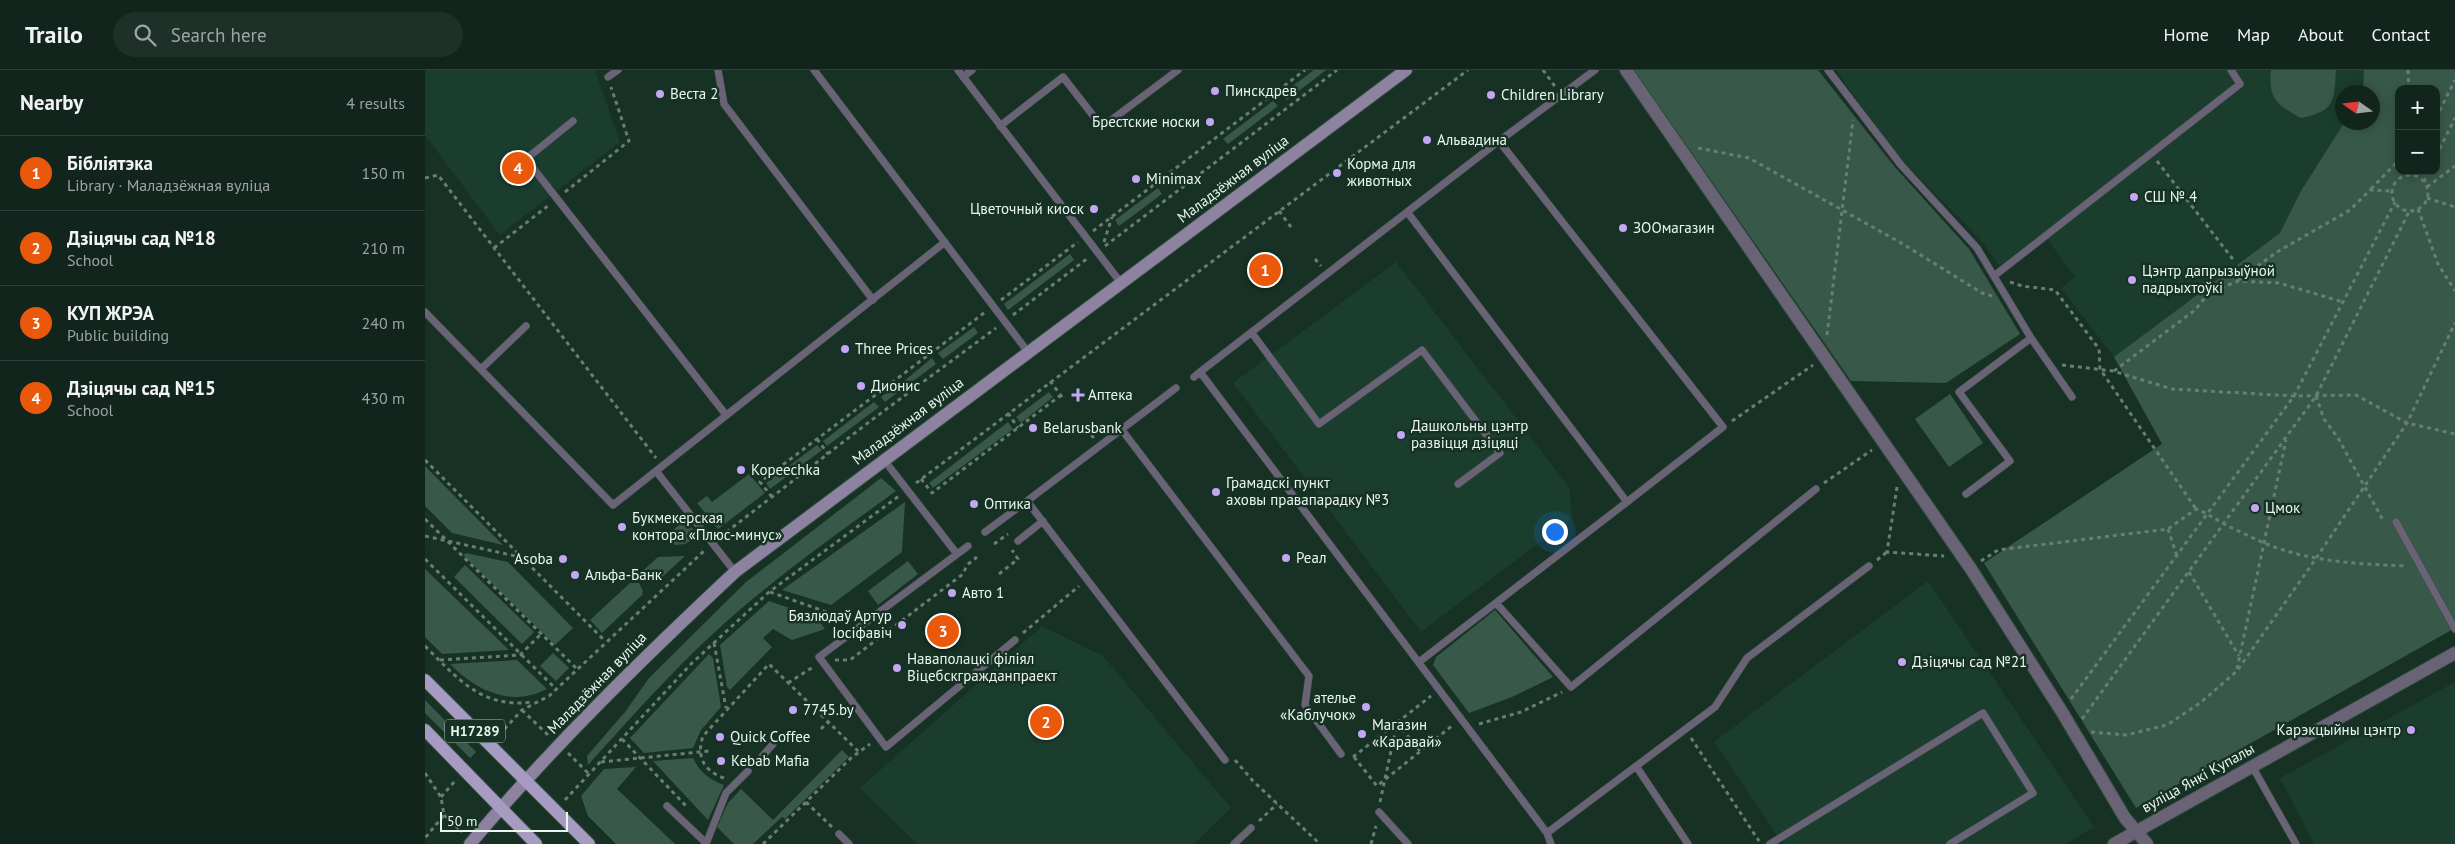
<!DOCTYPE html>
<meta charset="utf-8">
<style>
:root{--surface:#11251c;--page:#1e3129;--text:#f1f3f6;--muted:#9ca5a3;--line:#30423b;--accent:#ea580c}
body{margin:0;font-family:"PT Sans",sans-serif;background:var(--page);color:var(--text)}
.controls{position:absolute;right:15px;top:15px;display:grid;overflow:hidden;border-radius:10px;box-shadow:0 2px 12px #0003}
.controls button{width:45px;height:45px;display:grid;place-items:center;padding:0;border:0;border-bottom:1px solid var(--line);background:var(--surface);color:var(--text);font:25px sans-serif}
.compass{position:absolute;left:1910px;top:15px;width:45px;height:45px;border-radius:50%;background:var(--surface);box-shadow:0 2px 12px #0003;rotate:284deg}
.scale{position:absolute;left:15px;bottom:12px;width:128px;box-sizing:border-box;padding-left:5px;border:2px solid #e8f7ef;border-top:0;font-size:14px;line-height:18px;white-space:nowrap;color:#e8f7ef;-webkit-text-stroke:4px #173125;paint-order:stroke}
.you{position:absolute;left:1129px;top:461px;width:18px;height:18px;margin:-12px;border:4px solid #fff;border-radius:50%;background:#1a73e8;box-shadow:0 0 0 8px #1a73e833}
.badge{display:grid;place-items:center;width:32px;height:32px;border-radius:50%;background:var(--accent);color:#fff;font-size:16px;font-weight:700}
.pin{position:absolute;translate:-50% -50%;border:2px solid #fff;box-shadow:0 1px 5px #0006}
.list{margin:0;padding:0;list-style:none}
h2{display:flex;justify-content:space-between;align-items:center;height:65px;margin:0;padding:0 20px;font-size:21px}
h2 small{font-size:16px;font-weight:400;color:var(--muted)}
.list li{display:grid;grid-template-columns:32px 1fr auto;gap:15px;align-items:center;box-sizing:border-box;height:75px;padding:0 20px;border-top:1px solid var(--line)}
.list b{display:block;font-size:19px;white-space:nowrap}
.list p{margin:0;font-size:16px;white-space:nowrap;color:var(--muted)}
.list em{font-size:16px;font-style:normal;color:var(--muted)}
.icon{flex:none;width:28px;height:28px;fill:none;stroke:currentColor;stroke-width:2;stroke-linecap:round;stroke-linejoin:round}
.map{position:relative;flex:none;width:2030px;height:774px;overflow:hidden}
header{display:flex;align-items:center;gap:30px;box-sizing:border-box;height:70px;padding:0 25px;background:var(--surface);border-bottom:1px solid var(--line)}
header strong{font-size:24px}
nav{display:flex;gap:28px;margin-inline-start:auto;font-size:18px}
.search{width:350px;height:45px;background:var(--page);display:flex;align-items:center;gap:12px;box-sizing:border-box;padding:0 18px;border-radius:28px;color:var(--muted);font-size:19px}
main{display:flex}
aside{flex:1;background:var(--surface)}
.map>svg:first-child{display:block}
</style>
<header>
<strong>Trailo</strong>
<div class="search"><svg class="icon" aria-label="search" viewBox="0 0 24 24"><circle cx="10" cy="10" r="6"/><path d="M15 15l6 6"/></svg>Search here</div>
<nav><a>Home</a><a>Map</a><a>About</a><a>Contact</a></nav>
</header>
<main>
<aside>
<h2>Nearby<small>4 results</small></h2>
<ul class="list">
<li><span class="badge">1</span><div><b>Бібліятэка</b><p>Library · Маладзёжная вуліца</p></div><em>150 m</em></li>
<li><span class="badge">2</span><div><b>Дзіцячы сад №18</b><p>School</p></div><em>210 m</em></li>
<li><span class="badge">3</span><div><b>КУП ЖРЭА</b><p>Public building</p></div><em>240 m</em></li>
<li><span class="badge">4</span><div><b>Дзіцячы сад №15</b><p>School</p></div><em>430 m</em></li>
</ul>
</aside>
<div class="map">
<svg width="2030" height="774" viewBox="0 0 2030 774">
<rect width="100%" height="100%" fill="#173125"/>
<path fill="#1a3d2e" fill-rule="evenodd" d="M0 0H170L195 72 75 165 0 65Z
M1412 0H1959L1961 84 1689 287 1636 218 1650 207 1623 170 1579 203 1555 169 1472 85 1416 8ZM1918 22H1948V52H1918Z
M971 192 1144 417 1147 448 996 562 808 313Z
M1503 511 1669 757 1641 774H1358L1289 672Z
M617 556 678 586 806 738 769 774H492L435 718Z
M2030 612V774H1889L1855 708Z"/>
<path fill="#38594a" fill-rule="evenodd" d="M889 0H901L862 30 857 24Z
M1209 0H1393L1469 96 1544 179 1595 264 1521 313 1426 311Z
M1846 0H1911C1909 32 1910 41 1876 48 1852 35 1843 29 1846 0Z
M1939 0H2030V558L1711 738 1559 493 1737 374 1689 287 1855 163 1876 121 1919 53 1948 52V22H1938ZM1974 19H2011V101H1974Z
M848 31 853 36 803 74 798 69Z
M733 118 737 124 694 156 690 150Z
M645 184 649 190 583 240 579 234Z
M549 257 553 263 518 289 513 283Z
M507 288 511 294 460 332 456 327 464 321 466 322Z
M624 322 628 327 596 353 591 347Z
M1525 324 1558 373 1524 397 1490 349Z
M449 332 454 337 402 376 398 371Z
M583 352 588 359 508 418 504 413Z
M392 375 397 380 345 419 341 413Z
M0 396 78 475 27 463 0 436Z
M324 404 340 423 293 459 272 433 282 426 287 432Z
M456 408 471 421C419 459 366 496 317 538 261 585 212 641 163 695L162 686 200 642 224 608 321 512Z
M480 432 477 482 406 535 357 520Z
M260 449 273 466 260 474 250 475 242 466Z
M41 483 83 492 148 558 130 575 38 485Z
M260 486 233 511 210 508 233 487Z
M483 491 493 504 453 535 443 521Z
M40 495 109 562 97 574 29 507Z
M0 499 84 580 17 584 0 567Z
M205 513H214L218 521 217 525 177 563 165 550Z
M344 531 391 547 400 559 367 570 348 559 338 568 347 577 305 620 302 617 295 575Z
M1070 540 1128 607 1087 627 1044 643 1008 595 1011 587Z
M128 583 144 598 131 611 115 596Z
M284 584 288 588 296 637 276 660 268 678 219 683 205 668Z
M92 590 122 619C85 638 51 620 25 594Z
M0 630 51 682 45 688 0 643Z
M417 680 424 687 360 749 357 747 328 774H309L292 757 303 733 316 719 348 750Z
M268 688C275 702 283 709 299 715L283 750 228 691Z
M211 697 192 719 250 774H191L163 746 156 726 179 699Z"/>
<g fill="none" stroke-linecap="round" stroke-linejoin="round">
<g stroke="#344d41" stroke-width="8">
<path id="lane" d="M293 0 299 34 448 230
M389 0 603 282
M533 0 696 213
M1403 0 1476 95 1552 178 1606 268 1534 322 1585 391 1541 424
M183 7 193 0
M538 7 547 0
M148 51 101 89 301 345
M575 56 638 7 677 57 753 0
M1074 71 1298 357 1202 432
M983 143 1202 432 994 592
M1569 206 1815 14 1806 0
M0 242 188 435 231 401 310 502
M827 263 894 354 997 280 1075 383 1033 414
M1606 268 1647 327
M56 299 101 256
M769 307 775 302
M751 318 602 431 800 690
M697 360 884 606 880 635 916 684
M459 390 532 484
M231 401 520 172
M1971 452 2030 559
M560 462 602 431
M593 471 618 451
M543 476 394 587 461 677 590 570
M1072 534 1146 617 1391 419
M335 689 348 674
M1211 696 1263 774
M1827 696 1871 774
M242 736 281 773
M954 742 983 774
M1122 763 1290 637 1322 588 1444 496
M414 764 424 774
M281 774 301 723 323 701
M809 774 826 758
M1126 774 1122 763 775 302 1074 71 1170 0
M1345 774 1558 643 1608 723 1525 774"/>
</g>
<g stroke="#344d41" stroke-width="14">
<path id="street" d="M1201 0 1546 499 1637 642 1700 748 1722 774
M1689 774 2030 583"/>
</g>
<g stroke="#344d41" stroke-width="14">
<path id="secondary" d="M45 774C127 677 217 589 310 502L981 0"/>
</g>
<g stroke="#344d41" stroke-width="14">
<path id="primary" d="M0 610 164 774
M0 660 111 774"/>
</g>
<path stroke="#687e74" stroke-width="3" stroke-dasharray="4 4" stroke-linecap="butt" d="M1118 0 1131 18
M1983 0 1984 19
M2011 48 2030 10
M1273 78 1324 88 1478 174 1557 223 1567 226
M2011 86 2030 48
M1732 91 1810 192
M1967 123a18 18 0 1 1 36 0a18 18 0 1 1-36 0Z
M0 108 13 105 231 388
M1999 112 2004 101
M2002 117 2030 96
M1946 119 1974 90
M140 122 204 71 186 17
M2002 128 2030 137
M1993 139 2013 194 2030 221
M854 141 866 157
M668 161 880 0
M679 172 687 147
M680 176 912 0
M69 178 124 135
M890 189 896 196
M1813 210 1852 182 1925 140 1945 120 1967 121
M1585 212 1597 216 1630 220 1674 279 1675 299 1771 439
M1777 213 1784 223
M576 230 653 172
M588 245 663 188
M1402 265 1428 50
M1637 295 1688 301 1747 319 1869 326 1931 325 1982 353 2030 364
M1689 301 1770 240 1784 223 1813 211 1854 213 1918 232
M625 311 637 327
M1891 326 1899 349 1913 368 1959 452
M583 343 593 358
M1307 351 1388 295
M661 359 669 368
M392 369 403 384
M0 390 180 571
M496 409 507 423 636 325
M491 413 1043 0
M1399 413 1447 380
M1472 417 1462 482 1519 486
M347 427 335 412 559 243
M0 449 152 599
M1743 459 1752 486
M0 466 95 487
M295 467 448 349 571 258
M569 474 583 464
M0 489 131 619
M1452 490 1462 482
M1556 491 1573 480 1743 459 1771 439C1782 443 1790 449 1801 455 1813 461 1826 467 1839 473 1884 492 1934 494 1982 496
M1764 502 1814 586
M574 504 593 489 587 480
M345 522 424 550
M598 563 654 516
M289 573 301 638
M0 576C32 608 57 639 107 632
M15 590 95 585 116 564
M410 590H425L538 504 542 495 552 487
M1812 599 1861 370
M363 613 388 597
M1646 629 1869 326 1970 132
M97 640 124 666
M1657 649 1891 326 1985 140
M972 653 995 681
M1054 654 1096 642 1137 622
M396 659 403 652
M1666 662 1701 665 1742 655 1775 633 1812 601 1892 487 1982 353 2030 253
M74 665 97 640 124 626 279 481
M1266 668 1334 771
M197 669 262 737
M143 683 164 704
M928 687 1006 626
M929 687 952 716 1028 655
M810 690 828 711 895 774
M176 692 284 681
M0 703 16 727 19 745 0 768
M299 708C279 701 271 687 278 666L344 594 434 682
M16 727 30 711
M140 730 266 594 344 522 474 426
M381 732 408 758
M955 732 972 653
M19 745 37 762
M834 751 852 734
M338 774 426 688 445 674
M946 774 951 756"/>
<use href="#lane" stroke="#6a6376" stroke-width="7"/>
<use href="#street" stroke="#6a6376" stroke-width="12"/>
<use href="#secondary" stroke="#8d83a1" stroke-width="12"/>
<use href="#primary" stroke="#a89bc2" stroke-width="12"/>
</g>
<g fill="#c3a7f2" stroke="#173125" stroke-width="2">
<circle cx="790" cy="21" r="5"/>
<circle cx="235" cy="24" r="5"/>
<circle cx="1066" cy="25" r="5"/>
<circle cx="785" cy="52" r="5"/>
<circle cx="1002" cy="70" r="5"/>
<circle cx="912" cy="103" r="5"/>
<circle cx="711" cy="109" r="5"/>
<circle cx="1709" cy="127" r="5"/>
<circle cx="669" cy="139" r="5"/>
<circle cx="1198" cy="158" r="5"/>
<circle cx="1707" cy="210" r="5"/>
<circle cx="420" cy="279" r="5"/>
<circle cx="436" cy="316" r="5"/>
<path d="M650.5 317.5h5v5h5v5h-5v5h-5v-5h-5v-5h5z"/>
<circle cx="608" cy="358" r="5"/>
<circle cx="976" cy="365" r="5"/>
<circle cx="316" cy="400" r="5"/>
<circle cx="791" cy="422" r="5"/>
<circle cx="549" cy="434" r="5"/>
<circle cx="1830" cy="438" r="5"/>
<circle cx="197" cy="457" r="5"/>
<circle cx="861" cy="488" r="5"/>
<circle cx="138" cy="489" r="5"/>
<circle cx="150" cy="505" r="5"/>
<circle cx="527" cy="523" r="5"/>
<circle cx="477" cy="555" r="5"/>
<circle cx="1477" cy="592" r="5"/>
<circle cx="472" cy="598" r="5"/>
<circle cx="941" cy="637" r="5"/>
<circle cx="368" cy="640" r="5"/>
<circle cx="1986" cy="660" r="5"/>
<circle cx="937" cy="664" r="5"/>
<circle cx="295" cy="667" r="5"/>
<circle cx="296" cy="691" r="5"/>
</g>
<g text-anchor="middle" stroke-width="5" stroke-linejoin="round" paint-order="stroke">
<rect fill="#173125" stroke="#a9bcb2" stroke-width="1" x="20" y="649.5" width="60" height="23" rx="4"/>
<g font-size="14" font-weight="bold" fill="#e8f7ef">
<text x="50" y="666">Н17289</text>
</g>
<g font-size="15" fill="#e8f7ef" stroke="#173125" text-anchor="start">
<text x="800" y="26">Пинскдрев</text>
<text x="245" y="29">Веста 2</text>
<text x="1076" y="30">Children Library</text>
<text x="775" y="57" text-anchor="end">Брестские носки</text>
<text x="1012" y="75">Альвадина</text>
<text x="922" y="99">Корма для<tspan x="922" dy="17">животных</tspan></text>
<text x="721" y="114">Minimax</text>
<text x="1719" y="132">СШ № 4</text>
<text x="659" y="144" text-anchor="end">Цветочный киоск</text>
<text x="1208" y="163">ЗООмагазин</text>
<text x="1717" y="206">Цэнтр дапрызыўной<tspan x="1717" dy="17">падрыхтоўкі</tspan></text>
<text x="430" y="284">Three Prices</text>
<text x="446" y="321">Дионис</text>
<text x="663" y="330">Аптека</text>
<text x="986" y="361">Дашкольны цэнтр<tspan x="986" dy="17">развіцця дзіцяці</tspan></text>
<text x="618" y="363">Belarusbank</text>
<text x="326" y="405">Kopeechka</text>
<text x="801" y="418">Грамадскі пункт<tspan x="801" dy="17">аховы правапарадку №3</tspan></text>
<text x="559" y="439">Оптика</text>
<text x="1840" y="443">Цмок</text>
<text x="207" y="453">Букмекерская<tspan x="207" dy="17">контора «Плюс-минус»</tspan></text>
<text x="871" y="493">Реал</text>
<text x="128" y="494" text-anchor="end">Asoba</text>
<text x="160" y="510">Альфа-Банк</text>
<text x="537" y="528">Авто 1</text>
<text x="467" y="551" text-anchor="end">Бязлюдаў Артур<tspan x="467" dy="17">Іосіфавіч</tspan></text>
<text x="482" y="594">Наваполацкі філіял<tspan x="482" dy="17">Віцебскгражданпраект</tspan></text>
<text x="1487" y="597">Дзіцячы сад №21</text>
<text x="931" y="633" text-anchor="end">ателье<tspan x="931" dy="17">«Каблучок»</tspan></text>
<text x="378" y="645">7745.by</text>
<text x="947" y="660">Магазин<tspan x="947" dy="17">«Каравай»</tspan></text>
<text x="1976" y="665" text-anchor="end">Карэкцыйны цэнтр</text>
<text x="305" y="672">Quick Coffee</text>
<text x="306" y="696">Kebab Mafia</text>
</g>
<g font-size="15" fill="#e8f7ef" stroke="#173125">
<text transform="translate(808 109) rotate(-37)" y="5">Маладзёжная вуліца</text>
<text transform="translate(483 351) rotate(-37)" y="5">Маладзёжная вуліца</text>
<text transform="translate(172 613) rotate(-46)" y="5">Маладзёжная вуліца</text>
<text transform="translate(1773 708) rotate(-29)" y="5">вуліца Янкі Купалы</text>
</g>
</g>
</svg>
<div class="controls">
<button>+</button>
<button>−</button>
</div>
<svg class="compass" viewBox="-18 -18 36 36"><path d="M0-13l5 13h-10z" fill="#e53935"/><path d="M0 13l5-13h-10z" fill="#9ca5a3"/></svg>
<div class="scale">50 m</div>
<div class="you"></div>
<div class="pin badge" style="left:840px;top:200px">1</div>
<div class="pin badge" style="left:621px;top:652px">2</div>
<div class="pin badge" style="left:518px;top:561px">3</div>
<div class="pin badge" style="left:93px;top:98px">4</div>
</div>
</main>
